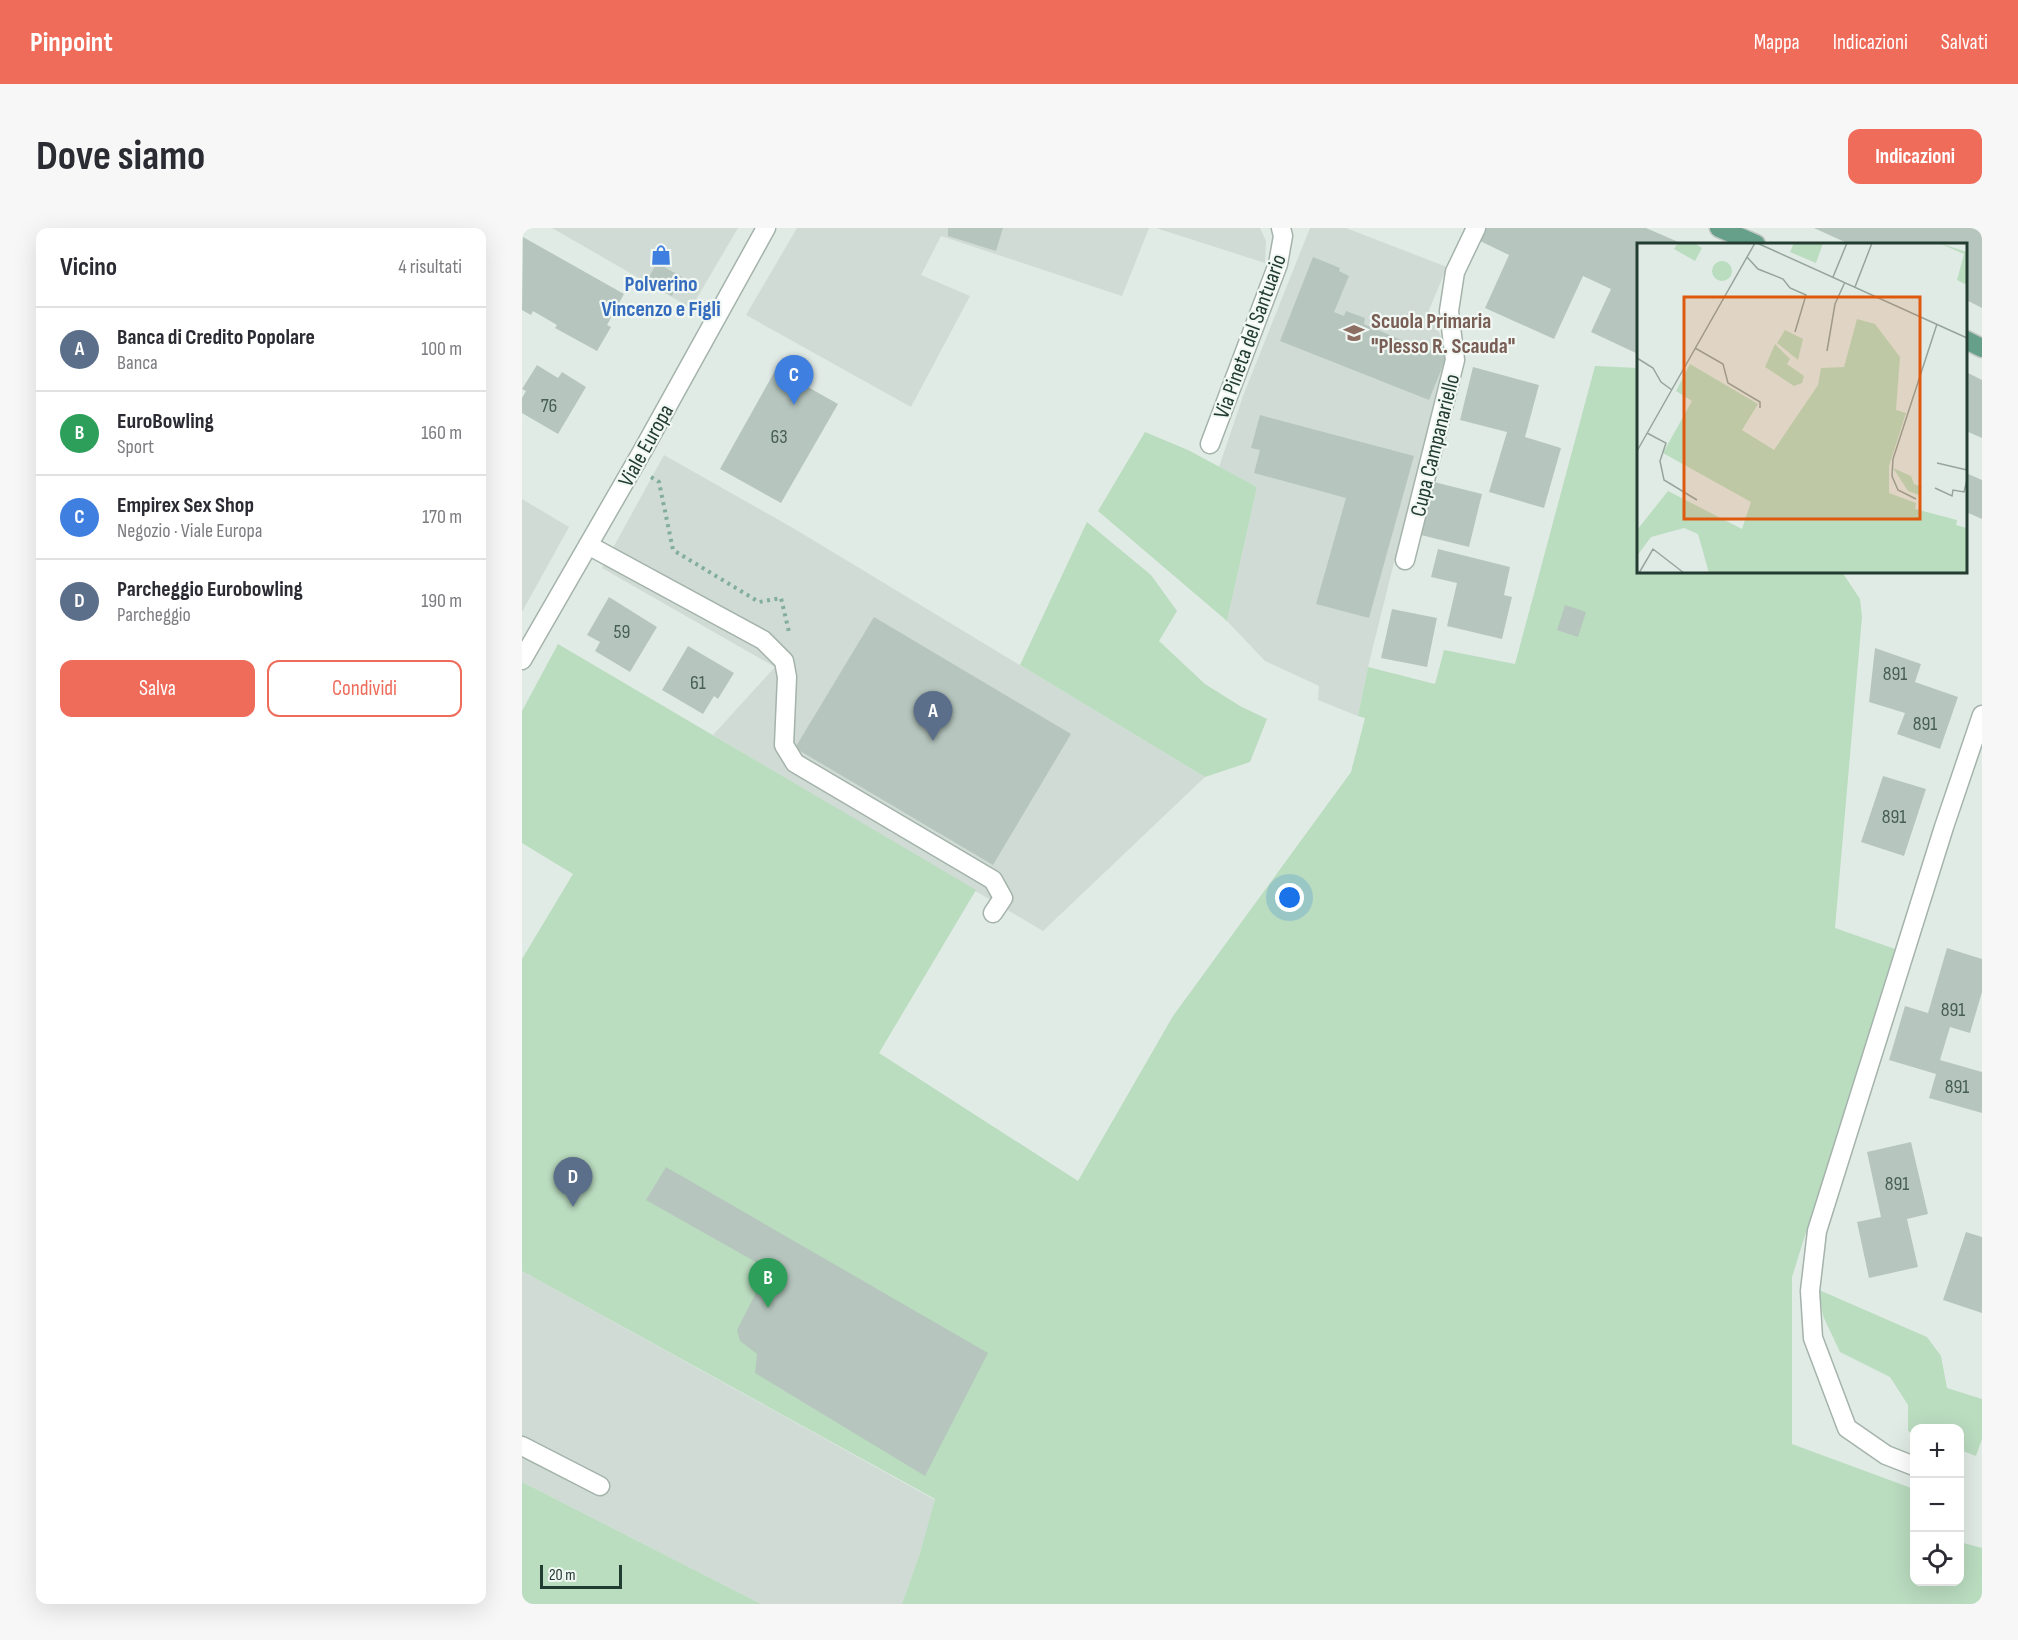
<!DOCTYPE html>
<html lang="it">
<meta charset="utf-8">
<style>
:root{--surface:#fff;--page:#f7f7f7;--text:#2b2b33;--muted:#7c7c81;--line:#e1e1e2;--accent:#ef6c5b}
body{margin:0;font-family:"Sofia Sans Condensed",sans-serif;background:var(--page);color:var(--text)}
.controls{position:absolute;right:18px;bottom:18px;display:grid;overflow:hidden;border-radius:12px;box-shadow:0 6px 24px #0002}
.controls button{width:54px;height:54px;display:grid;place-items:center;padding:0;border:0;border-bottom:2px solid var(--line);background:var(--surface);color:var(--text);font:30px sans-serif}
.scale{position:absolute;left:18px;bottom:15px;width:82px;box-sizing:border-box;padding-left:6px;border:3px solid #223c31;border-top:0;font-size:16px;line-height:21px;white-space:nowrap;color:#223c31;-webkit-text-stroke:4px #f1f8f4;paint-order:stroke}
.you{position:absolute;left:768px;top:670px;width:21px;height:21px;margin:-15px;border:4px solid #fff;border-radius:50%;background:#1a73e8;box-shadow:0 0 0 9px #1a73e833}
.badge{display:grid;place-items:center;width:39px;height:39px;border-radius:50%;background:var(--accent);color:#fff;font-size:20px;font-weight:700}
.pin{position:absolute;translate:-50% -50px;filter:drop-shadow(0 2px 3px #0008)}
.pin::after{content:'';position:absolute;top:32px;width:21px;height:18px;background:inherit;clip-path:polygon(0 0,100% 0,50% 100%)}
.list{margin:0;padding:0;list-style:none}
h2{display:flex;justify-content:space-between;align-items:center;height:78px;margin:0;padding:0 24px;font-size:26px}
h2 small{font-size:20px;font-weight:400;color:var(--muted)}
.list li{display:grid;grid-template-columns:39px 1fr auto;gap:18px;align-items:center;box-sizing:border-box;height:84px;padding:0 24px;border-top:2px solid var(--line)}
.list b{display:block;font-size:22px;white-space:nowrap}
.list p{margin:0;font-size:20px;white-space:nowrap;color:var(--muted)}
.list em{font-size:20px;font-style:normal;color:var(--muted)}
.actions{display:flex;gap:12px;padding:18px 24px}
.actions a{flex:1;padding:14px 0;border:2px solid var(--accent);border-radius:12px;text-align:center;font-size:21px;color:var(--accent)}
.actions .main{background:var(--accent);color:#fff}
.icon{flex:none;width:33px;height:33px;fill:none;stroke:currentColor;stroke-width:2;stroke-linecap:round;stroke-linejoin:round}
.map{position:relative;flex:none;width:1460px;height:1376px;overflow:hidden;border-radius:12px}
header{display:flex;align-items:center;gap:36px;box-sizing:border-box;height:84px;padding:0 30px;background:var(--accent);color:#fff}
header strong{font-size:28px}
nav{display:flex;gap:33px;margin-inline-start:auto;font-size:21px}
.intro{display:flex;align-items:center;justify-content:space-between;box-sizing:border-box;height:144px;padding:0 36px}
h1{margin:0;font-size:42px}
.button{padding:15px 27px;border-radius:12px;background:var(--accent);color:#fff;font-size:21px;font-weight:700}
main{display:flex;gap:36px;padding:0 36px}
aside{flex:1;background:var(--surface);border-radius:12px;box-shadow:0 6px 24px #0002}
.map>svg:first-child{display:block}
</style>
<header>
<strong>Pinpoint</strong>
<nav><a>Mappa</a><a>Indicazioni</a><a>Salvati</a></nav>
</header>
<div class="intro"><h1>Dove siamo</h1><a class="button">Indicazioni</a></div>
<main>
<aside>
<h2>Vicino<small>4 risultati</small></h2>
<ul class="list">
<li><span class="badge" style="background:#5c6f8a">A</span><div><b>Banca di Credito Popolare</b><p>Banca</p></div><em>100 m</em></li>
<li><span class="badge" style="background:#2e9e5b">B</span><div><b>EuroBowling</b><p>Sport</p></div><em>160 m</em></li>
<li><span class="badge" style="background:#3f7fe0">C</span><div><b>Empirex Sex Shop</b><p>Negozio · Viale Europa</p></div><em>170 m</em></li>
<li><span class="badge" style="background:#5c6f8a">D</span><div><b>Parcheggio Eurobowling</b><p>Parcheggio</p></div><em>190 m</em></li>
</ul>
<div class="actions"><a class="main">Salva</a><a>Condividi</a></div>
</aside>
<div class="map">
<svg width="1460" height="1376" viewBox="0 0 1460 1376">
<rect width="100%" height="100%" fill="#e1ebe5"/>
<path fill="#cfdbd4" d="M30 0H216L169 80Z
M275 0H627L600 68 419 8 399 47 448 68 389 179 224 87Z
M634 0H738L744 13 743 35Z
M788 0H824L925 39 907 82 928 128 901 218 846 439 836 488 796 472 797 458 743 433 705 393 735 259 697 239 721 168Z
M142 227 271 300 683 549 521 703 191 507 253 439 80 340Z
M0 271 47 299 0 384Z
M0 1043 413 1272 398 1325 380 1376H239L0 1254Z"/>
<path fill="#badcbf" d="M1073 138 1116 140V344H1320L1338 371 1340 389 1313 700 1373 721 1270 1049V1216L1392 1261V1354H1438V1314L1460 1320V1376H380L398 1325 413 1271 0 1043V731L51 646 0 615V483L36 416 454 662 357 825 556 953 651 788 829 544 843 490 836 488 846 439 913 456 922 422 993 436Z
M623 204 666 222 735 259 705 393 576 283Z
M565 294 629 347 655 383 637 413 683 456 718 478 745 491 728 534 683 549 498 437Z
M1297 1062 1405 1109 1419 1128 1425 1160 1460 1171V1211L1454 1228 1438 1222V1200H1392V1206L1386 1203V1177L1368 1149 1318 1124 1301 1088Z
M0 1254 239 1376H0Z"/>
<path fill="#b6c6be" d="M426 0H481L474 23 426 8Z
M962 0H1124L1161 16H1116V126L1069 104 1089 61 1061 48 1032 111 963 80 987 27 956 12Z
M1292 0H1460V80L1444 72V16H1327Z
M1 9 102 66 85 97 89 99 75 123 33 100 35 97 11 83 9 87 0 82Z
M791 29 818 40 817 43 827 48 812 84 822 88 824 83 843 90 842 96 905 123 920 118 924 130 907 172 758 113Z
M135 35 160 49 150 68 124 54Z
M15 137 36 150 40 144 64 159 36 206 0 185V170L4 163 0 161Z
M951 139 1017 157 1003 209 1039 220 1022 280 967 264 985 204 938 192Z
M254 141 316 176 259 275 198 241Z
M1444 144 1460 152V210L1444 203Z
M738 187 892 228 847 390 794 376 824 270 732 245 738 222 729 220Z
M1444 245 1460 252V291L1444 284Z
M912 254 960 266 947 319 899 307Z
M916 321 988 339 982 367 990 369 980 411 925 398 935 355 909 349Z
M87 369 135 399 108 444 73 423 78 414 65 407Z
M1043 377 1064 384 1056 409 1035 402Z
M870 381 915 390 905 439 859 430Z
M352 389 549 506 471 637 273 520Z
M166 418 212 445 196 471 192 468 181 486 140 462Z
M1353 420 1399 436 1393 454 1436 469 1418 521 1375 506 1383 485 1347 474Z
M1361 548 1404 561 1382 628 1339 614Z
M1425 720 1460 731V764L1448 805 1428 799 1418 832 1460 844V885L1407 870 1414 846 1367 832 1383 778 1406 785Z
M1389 914 1406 986 1385 991 1396 1039 1347 1050 1335 994 1359 989 1345 924Z
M144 939 466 1125 403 1248 233 1145 235 1126 218 1113 215 1102 246 1041 124 972Z
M1444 1004 1460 1009V1085L1421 1072Z"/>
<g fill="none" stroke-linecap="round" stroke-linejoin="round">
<g stroke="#a4b3ab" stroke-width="21">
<path id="minor" d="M688 216 756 36 761 8 759 0
M66 317 241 412 262 433 265 449 262 517 273 535 471 652 481 670 471 685
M883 332 933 132 927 83 933 44 954 0
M0 432 121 222 244 0
M0 1218 78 1258
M1392 1238 1364 1227 1325 1200 1291 1110 1288 1063 1295 1003 1422 599 1460 487"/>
</g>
<g stroke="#c1c8c5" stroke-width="21">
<path id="major" d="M1197 0 1234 16
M1444 112 1460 120"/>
</g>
<path stroke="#82ae9b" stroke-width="4" stroke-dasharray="3 4.5" stroke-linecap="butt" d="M129 249 137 254 151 322 237 374 259 370 267 404"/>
<use href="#minor" stroke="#fff" stroke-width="18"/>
<use href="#major" stroke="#66a08a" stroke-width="18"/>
</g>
<defs>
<g id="shop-bare" transform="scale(1.62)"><path d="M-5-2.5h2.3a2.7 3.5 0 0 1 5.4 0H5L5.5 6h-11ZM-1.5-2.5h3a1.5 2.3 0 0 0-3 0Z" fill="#3f7fe0" stroke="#f1f8f4" stroke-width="2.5" paint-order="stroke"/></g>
<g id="school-bare" transform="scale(1.62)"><path d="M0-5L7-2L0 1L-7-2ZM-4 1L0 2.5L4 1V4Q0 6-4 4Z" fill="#8d6e63" stroke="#f1f8f4" stroke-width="2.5" paint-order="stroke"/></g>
</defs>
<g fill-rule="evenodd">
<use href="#shop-bare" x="139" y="27"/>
<use href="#school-bare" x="832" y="105"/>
</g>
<g text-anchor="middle" stroke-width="4.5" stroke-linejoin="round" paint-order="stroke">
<g font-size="20" fill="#475e54">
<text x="27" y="184">76</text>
<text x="257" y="215">63</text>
<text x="100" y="410">59</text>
<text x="1373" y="452">891</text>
<text x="176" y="461">61</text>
<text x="1403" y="502">891</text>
<text x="1372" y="595">891</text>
<text x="1431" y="788">891</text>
<text x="1435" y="865">891</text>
<text x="1375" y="962">891</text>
</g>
<g font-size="22" font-weight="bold" fill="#366cbe" stroke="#f1f8f4">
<text x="139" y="63">Polverino<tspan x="139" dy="25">Vincenzo e Figli</tspan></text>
</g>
<g font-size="22" font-weight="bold" fill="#785e54" stroke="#f1f8f4" text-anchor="start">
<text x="849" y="100">Scuola Primaria<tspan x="849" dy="25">"Plesso R. Scauda"</tspan></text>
</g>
<g font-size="22" fill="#223c31" stroke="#f1f8f4">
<text transform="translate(727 108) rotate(-70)" y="8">Via Pineta del Santuario</text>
<text transform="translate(123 217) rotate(-61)" y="8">Viale Europa</text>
<text transform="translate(912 217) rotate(-76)" y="8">Cupa Campanariello</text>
</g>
</g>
<g transform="translate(1115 15)">
<rect width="330" height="330" fill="#e1ebe5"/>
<path d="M41 0H57L65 5 58 18 37 6ZM157 0H186L179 20 153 9ZM302 0 330 9V42L320 37 327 11ZM75 28a10 10 0 1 1 20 0a10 10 0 1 1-20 0ZM220 76 238 81 263 114 259 167 269 170 252 223V250L279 260 278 266 320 277 319 282 330 285V330H72L61 291 47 285 14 294 0 313V287L31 248 105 286 114 259 26 210 55 158 39 148 53 121 121 161 105 187 137 207 181 142 184 125 207 124ZM148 87 166 96 161 117 140 100ZM138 101 153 116 150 121 167 133 165 140 157 143 128 124ZM256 225 274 233 277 241 285 244 282 252 271 248Z" fill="#badcbf"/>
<path fill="none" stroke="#95a59d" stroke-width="1.5" d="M120 0 330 95M110 14 121 26 146 36 153 45 169 52 158 89M196 34 210 0M218 44 235 0M58 105 86 121 91 140 123 159V165M190 108 198 61 208 39M0 115 16 125 24 139 35 147M10 190 29 200 23 218 27 237 60 257M0 208 118 0M300 220 330 227M298 245 315 253 316 247 327 249 330 237M279 256 261 247 255 233 256 216 300 81M2 330 16 306 47 330"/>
<path fill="#de580e" fill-opacity="0.15" stroke="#de580e" stroke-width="3" d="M47 54H283V276H47Z"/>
<rect width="330" height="330" fill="none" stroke="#223c31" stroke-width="3"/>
</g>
</svg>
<div class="controls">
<button>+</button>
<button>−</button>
<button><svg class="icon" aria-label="locate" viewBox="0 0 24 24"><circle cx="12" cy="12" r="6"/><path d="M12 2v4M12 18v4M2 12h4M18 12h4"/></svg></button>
</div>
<div class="scale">20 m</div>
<div class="you"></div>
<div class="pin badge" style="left:411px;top:513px;background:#5c6f8a">A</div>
<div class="pin badge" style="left:246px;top:1080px;background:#2e9e5b">B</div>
<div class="pin badge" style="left:272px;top:177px;background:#3f7fe0">C</div>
<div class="pin badge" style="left:51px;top:979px;background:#5c6f8a">D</div>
</div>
</main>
